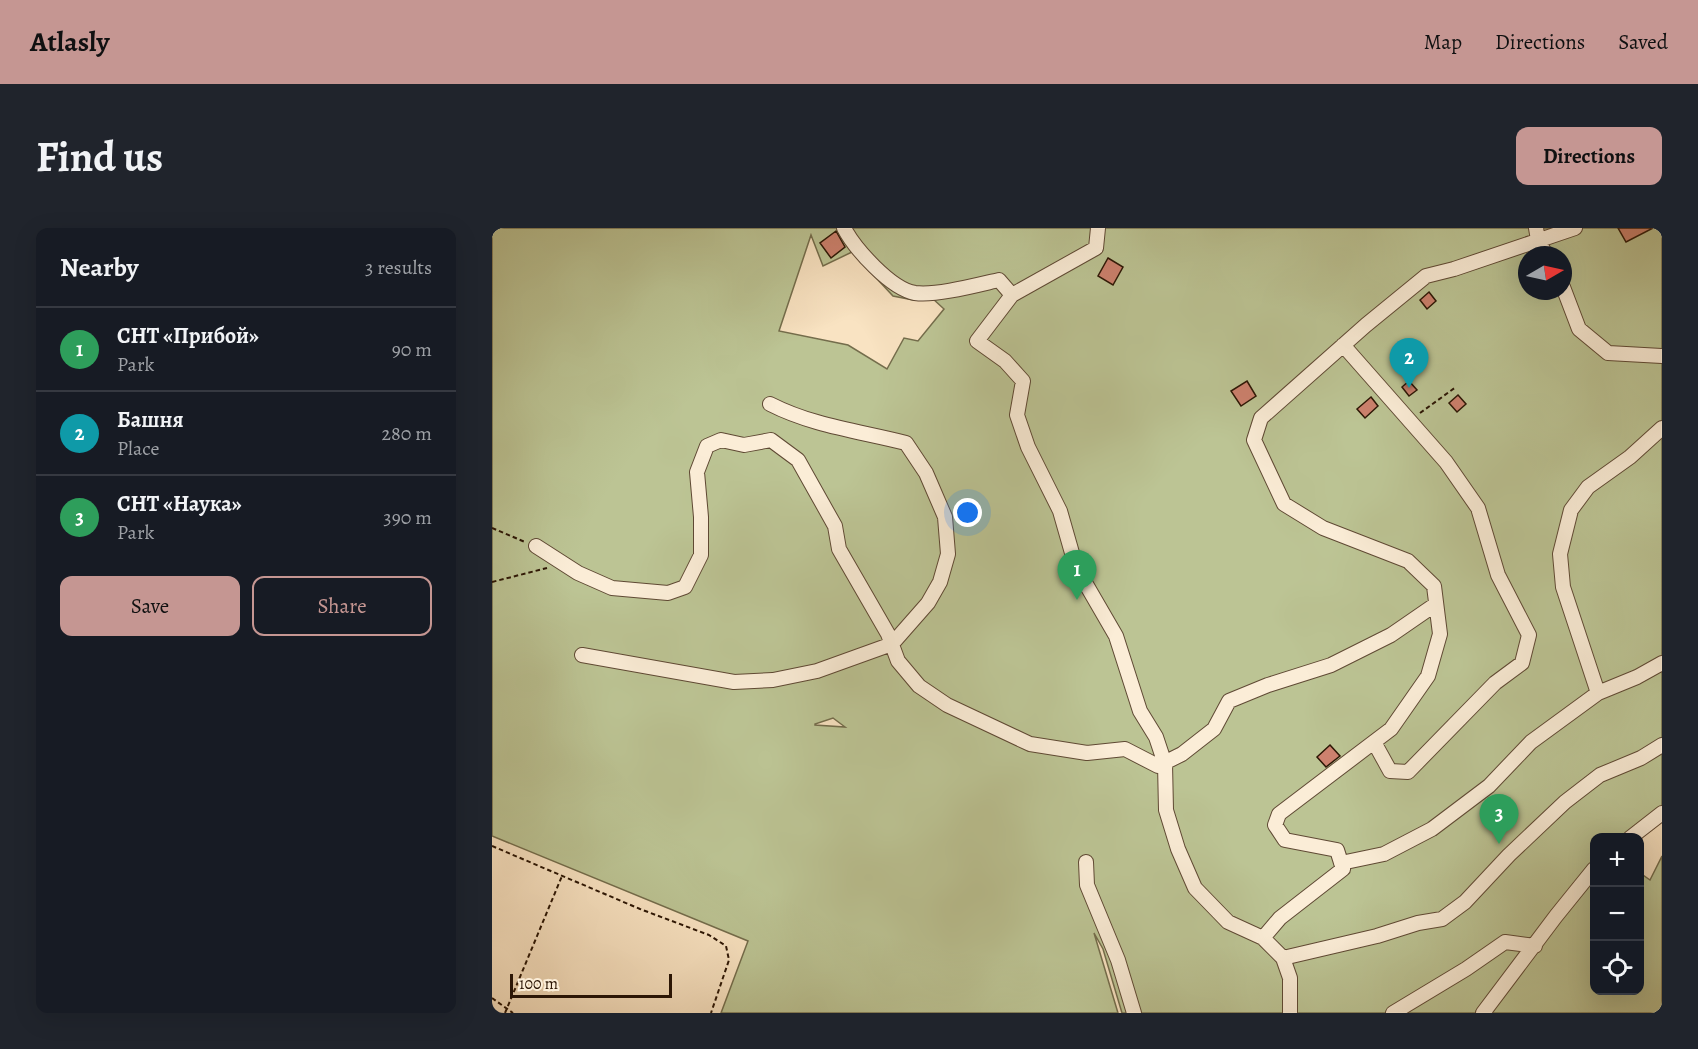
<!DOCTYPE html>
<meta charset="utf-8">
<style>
:root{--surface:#171b24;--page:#20242c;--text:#f1f3f6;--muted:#9ea1a6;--line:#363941;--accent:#c59692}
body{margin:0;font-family:Alegreya,serif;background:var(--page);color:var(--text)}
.controls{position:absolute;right:18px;bottom:18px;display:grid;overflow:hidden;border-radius:12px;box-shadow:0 6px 24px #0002}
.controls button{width:54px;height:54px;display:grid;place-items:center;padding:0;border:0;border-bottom:2px solid var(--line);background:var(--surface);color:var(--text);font:30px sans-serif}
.compass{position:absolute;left:1026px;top:18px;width:54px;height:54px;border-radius:50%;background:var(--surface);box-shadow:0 6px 24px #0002;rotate:81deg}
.scale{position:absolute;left:18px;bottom:15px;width:162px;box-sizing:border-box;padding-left:6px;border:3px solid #2c1605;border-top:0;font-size:16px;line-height:21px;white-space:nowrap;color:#2c1605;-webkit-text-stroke:4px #fbedd7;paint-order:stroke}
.you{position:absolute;left:476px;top:285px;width:21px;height:21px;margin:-15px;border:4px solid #fff;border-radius:50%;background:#1a73e8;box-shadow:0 0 0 9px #1a73e833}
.badge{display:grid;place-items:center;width:39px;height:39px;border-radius:50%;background:var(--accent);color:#fff;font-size:20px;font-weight:700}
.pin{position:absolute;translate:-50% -50px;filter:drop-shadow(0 2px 3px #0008)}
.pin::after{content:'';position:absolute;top:32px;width:21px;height:18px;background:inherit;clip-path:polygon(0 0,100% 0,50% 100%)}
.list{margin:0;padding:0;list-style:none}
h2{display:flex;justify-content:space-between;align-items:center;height:78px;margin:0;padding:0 24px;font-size:26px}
h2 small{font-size:20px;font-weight:400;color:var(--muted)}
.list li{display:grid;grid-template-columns:39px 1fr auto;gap:18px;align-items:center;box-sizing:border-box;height:84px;padding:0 24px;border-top:2px solid var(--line)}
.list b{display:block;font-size:22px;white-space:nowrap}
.list p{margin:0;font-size:20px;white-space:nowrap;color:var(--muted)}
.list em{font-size:20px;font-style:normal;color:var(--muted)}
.actions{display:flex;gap:12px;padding:18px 24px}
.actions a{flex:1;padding:14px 0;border:2px solid var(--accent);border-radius:12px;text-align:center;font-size:21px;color:var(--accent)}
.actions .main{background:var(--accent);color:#111}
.icon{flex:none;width:33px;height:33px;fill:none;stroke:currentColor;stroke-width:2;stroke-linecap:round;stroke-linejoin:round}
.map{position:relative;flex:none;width:1170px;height:785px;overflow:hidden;border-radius:12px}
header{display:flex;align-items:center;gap:36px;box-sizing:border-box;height:84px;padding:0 30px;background:var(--accent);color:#111}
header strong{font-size:28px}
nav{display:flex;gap:33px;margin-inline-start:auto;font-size:21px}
.intro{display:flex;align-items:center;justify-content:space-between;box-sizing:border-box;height:144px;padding:0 36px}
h1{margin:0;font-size:42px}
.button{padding:15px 27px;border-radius:12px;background:var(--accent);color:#111;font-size:21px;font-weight:700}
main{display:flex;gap:36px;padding:0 36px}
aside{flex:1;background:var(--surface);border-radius:12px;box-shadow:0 6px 24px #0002}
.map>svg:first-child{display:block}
</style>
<header>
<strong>Atlasly</strong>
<nav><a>Map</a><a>Directions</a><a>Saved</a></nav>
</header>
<div class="intro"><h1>Find us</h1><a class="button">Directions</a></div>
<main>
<aside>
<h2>Nearby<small>3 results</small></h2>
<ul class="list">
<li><span class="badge" style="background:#2e9e5b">1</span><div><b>СНТ «Прибой»</b><p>Park</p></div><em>90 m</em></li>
<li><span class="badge" style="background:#0f9aa8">2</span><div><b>Башня</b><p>Place</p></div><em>280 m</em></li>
<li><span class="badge" style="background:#2e9e5b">3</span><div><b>СНТ «Наука»</b><p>Park</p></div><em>390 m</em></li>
</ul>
<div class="actions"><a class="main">Save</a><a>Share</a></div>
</aside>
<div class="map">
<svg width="1170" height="785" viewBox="0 0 1170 785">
<rect width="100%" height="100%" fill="#f9e3c2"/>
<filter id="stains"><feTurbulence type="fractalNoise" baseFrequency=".00333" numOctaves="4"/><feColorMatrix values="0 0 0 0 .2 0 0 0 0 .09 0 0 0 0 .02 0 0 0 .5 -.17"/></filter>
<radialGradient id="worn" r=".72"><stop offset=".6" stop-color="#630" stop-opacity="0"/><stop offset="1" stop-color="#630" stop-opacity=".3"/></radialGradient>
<path fill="#bcc494" stroke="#746d4c" stroke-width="1.5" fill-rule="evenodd" d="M0 0H1170V591L1148 610H1102V762H1148V645L1158 652 1170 628V785H630L611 721 602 705 626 785H229L256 713 0 608ZM319 7 331 38 360 24 401 68 421 72 440 70 452 81 426 113 412 110 395 141 356 117 287 103ZM1035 27H1071V63H1035ZM341 490 353 499 323 497V496Z"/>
<path fill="#cd816e" stroke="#2c1605" stroke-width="1.5" d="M1126 0H1161L1134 14Z
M344 3 353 19 339 30 328 15Z
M616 30 631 39 621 57 606 48Z
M937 64 944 73 935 81 928 72Z
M755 153 764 168 749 178 739 163Z
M917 153 925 162 917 168 910 159Z
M966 167 974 176 965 184 957 175Z
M879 169 886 178 873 190 865 181Z
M838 517 848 528 834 539 825 529Z"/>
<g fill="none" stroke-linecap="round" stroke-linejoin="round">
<g stroke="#5f4934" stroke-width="16">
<path id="minor" d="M352 0C363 21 399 61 423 65 444 68 485 57 507 52L520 67
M606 0 604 20 520 67 485 113 513 133 531 153 525 187 536 219 568 283 584 339 624 408 648 483 664 509 673 536 674 582 686 621 703 660 736 694 771 710 791 730 798 750V785
M1044 0 1046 12 1054 27
M1071 59 1087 101 1116 125 1170 128
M851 117 954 234 986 280 1006 347 1037 407 1030 435 1003 455 916 544 898 543 882 514
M44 318 86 345 120 360 176 365 193 359 209 327V289L205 244 215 218 229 212 252 217 279 212 306 232 343 298 347 321 396 406 406 433 427 458 455 477 538 516 595 525 633 521 666 538 690 526 722 501 737 473 776 457 839 437 899 407 944 376
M90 427 242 454 281 452 325 443 400 416 436 375 448 354 456 326 453 289 434 245 414 215C367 203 321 198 278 176
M1106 465 1071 359 1068 326 1079 282 1096 259 1138 229 1170 200
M1138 610 1170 585
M594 634 595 657 626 732 642 785
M849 635 892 626 940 601 997 558 1039 514 1106 465 1145 449 1170 435
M771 710 788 690 851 641 845 622 793 612 783 597 787 586 899 501 936 448 948 406 942 358 916 333 831 300 792 276 762 212 769 190 874 97 934 48 962 41 1083 0
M791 730 885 708 926 695 950 691 973 674 1017 627 1073 574 1108 547 1149 530 1170 517
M901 785 974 741 1013 714 1043 718
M991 785 1064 688 1102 641"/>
</g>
<path stroke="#2c1605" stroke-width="2" stroke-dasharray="4.5 3" stroke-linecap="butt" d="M928 185 964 159
M0 300 33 314
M0 354 55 340
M0 618 148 681 217 707 234 718 237 732 219 785
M0 770 21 785
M13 785 70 648"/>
<use href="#minor" stroke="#fbedd7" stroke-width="14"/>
</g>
<rect width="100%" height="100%" filter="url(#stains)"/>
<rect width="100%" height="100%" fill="url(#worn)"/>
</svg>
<div class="controls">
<button>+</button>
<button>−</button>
<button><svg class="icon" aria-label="locate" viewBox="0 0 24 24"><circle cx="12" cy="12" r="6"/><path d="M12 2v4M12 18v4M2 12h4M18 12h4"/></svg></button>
</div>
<svg class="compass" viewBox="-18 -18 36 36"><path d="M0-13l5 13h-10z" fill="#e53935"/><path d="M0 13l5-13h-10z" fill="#9ea1a6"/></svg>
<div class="scale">100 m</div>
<div class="you"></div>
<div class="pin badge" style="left:585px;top:372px;background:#2e9e5b">1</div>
<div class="pin badge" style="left:917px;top:160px;background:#0f9aa8">2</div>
<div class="pin badge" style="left:1007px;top:616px;background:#2e9e5b">3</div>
</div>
</main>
